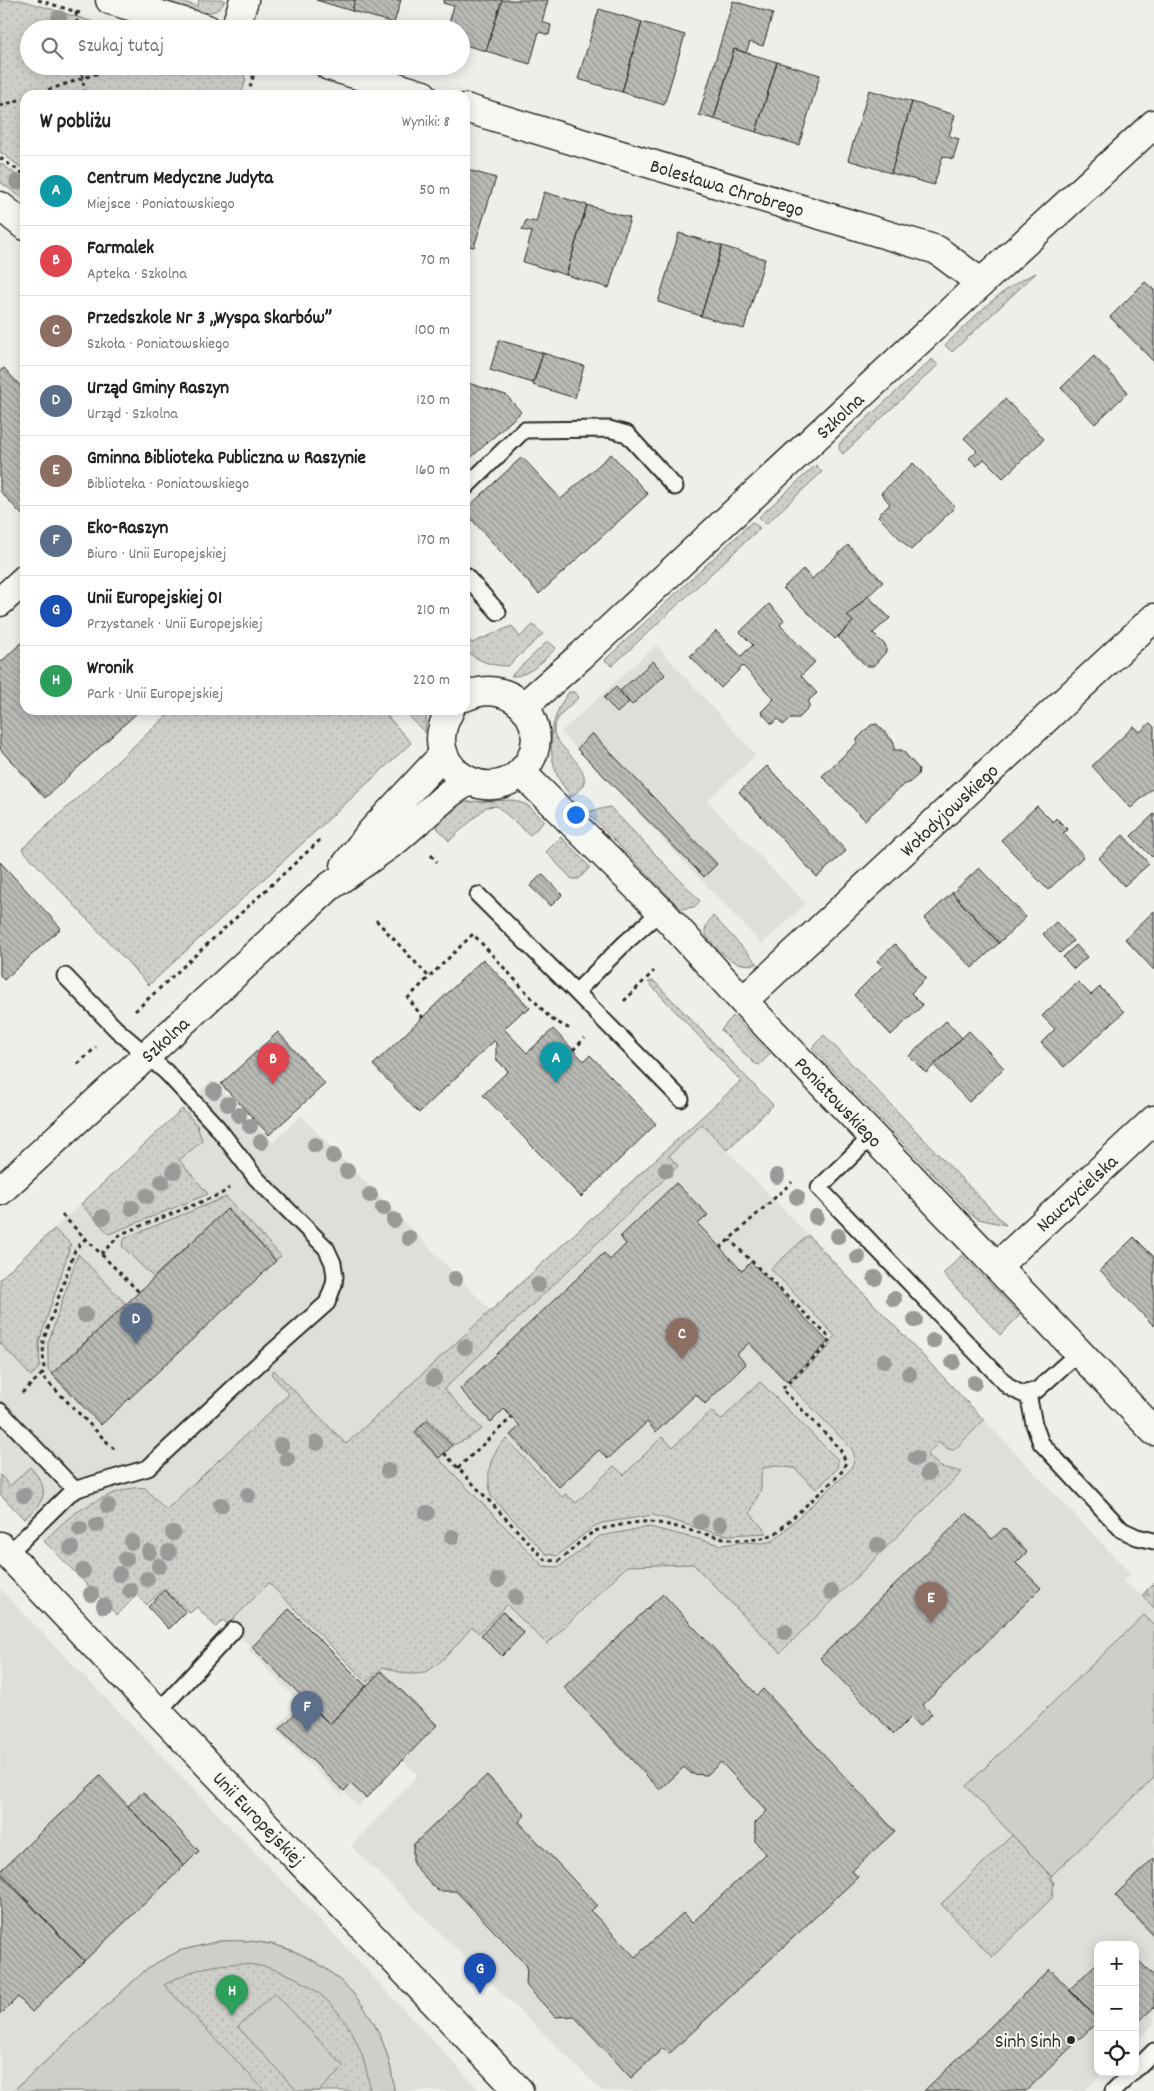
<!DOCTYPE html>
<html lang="pl">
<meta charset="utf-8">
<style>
:root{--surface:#fff;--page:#f6f6f6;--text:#222;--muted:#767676;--line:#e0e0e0;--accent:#ea580c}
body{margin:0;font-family:Dekko,sans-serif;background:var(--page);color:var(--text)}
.controls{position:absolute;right:15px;bottom:15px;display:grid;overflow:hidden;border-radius:10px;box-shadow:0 2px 12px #0003}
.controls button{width:45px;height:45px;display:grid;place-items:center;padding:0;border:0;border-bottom:1px solid var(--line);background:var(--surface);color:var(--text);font:25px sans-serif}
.you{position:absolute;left:575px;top:814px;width:18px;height:18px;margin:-12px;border:4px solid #fff;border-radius:50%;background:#1a73e8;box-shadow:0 0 0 8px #1a73e833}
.badge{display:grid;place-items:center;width:32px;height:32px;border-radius:50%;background:var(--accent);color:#fff;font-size:16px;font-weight:700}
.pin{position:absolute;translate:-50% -41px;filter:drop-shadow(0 1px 2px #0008)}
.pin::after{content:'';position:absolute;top:26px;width:18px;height:15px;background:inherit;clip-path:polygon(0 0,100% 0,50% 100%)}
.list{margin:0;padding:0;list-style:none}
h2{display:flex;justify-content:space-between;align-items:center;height:65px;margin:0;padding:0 20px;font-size:21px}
h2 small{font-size:16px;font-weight:400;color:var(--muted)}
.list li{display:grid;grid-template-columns:32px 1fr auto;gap:15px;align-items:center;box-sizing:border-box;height:70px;padding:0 20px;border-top:1px solid var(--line)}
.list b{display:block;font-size:19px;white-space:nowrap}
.list p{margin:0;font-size:16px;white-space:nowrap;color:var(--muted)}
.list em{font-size:16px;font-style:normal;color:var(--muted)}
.icon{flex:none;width:28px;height:28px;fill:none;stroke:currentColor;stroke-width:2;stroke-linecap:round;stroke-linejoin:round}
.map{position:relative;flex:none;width:1154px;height:2091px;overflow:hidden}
.search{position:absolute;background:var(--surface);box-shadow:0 2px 12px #0003;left:20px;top:20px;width:450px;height:55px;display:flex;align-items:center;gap:12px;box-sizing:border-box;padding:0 18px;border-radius:28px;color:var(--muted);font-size:19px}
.panel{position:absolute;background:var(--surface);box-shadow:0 2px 12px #0003;left:20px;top:90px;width:450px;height:625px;border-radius:15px}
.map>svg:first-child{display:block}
</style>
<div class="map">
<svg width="1154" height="2091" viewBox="0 0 1154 2091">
<defs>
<pattern id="green-dots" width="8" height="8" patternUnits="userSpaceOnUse" patternTransform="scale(1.25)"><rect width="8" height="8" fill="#cececa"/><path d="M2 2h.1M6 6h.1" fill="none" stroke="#b1b1ae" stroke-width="1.8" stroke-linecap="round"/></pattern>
<pattern id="forest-firs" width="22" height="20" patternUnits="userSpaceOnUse" patternTransform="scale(1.25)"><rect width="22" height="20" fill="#cececa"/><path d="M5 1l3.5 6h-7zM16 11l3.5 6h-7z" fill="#b1b1ae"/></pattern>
<pattern id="building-back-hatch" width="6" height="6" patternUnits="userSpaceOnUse" patternTransform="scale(1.25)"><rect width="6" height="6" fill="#babab7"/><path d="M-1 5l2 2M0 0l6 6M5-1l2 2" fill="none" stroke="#979795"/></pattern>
</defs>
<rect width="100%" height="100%" fill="#eeeeea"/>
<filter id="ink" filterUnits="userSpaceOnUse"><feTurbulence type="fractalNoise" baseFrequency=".02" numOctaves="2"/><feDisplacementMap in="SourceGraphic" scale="10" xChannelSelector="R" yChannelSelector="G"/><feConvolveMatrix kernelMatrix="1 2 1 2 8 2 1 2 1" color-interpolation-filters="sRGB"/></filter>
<g filter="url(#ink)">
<path fill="#dededb" d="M656 645 756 755 707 801 806 904 762 944 561 732Z
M212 1081 273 1142 301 1116 490 1310 698 1120 1131 1574 1123 1582 1142 1595 1154 1608V2024L1135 2042V1945H1098V2072H1104L1084 2091H602L351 1846 418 1775 403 1761 358 1806 344 1792 341 1795 274 1729 300 1703 248 1650 251 1647 223 1620 216 1627 197 1607 190 1613 163 1588 147 1605 137 1595 117 1615 0 1494V1279Z
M0 1589 322 1922 480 2091H0Z"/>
<path fill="url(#green-dots)" stroke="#7c7c7a" d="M0 0H21L117 29H29V66H240L246 80 241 95H25V170L0 152Z
M155 0H176L197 6 199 0H225C216 26 173 5 155 0Z
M0 163 25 181V200L0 182Z
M1036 273 952 352 945 345C973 319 1000 288 1036 273Z
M932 359 938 365 843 454 839 449 840 443Z
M816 465 822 472 766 524 759 517Z
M752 522 760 528 612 666 605 660Z
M533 625 543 634 508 666C491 666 478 661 465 650V636L472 643 512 626 520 637Z
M548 641 556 648C544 660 529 677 511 676Z
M569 692H574L579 697C570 706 555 716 554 730 553 745 588 764 584 782 583 788 575 793 571 797 567 790 561 784 558 777 546 749 550 716 569 692Z
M173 710H382L411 743 149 985 22 849Z
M405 710H427L425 733 404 710Z
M513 800 527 805 545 821 530 835 497 806 486 807 449 841 431 821 461 802Z
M610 807 700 901 694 907 681 909 587 812Z
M561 837 590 867 579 879H572L546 852Z
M713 916 758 964C751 965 745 965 738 963 729 961 704 939 705 930 706 924 710 920 713 916Z
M654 981 773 1105 727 1150 702 1124 669 1156 678 1166 444 1389 482 1429 467 1439 453 1445 428 1419 414 1433 543 1566 559 1567 600 1536 649 1527 722 1545 743 1542 762 1543 773 1541 849 1471C855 1462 857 1455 850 1447L789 1384 829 1347V1342L835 1336 771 1269 808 1235 984 1420 954 1450 948 1449 939 1442 927 1455 941 1467 962 1472 780 1653 693 1564 627 1566 547 1644 507 1605 479 1633 472 1627C459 1641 436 1673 417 1674 405 1675 394 1670 383 1667L367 1682 269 1583 228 1624 223 1620 216 1627 197 1607 190 1613 163 1588 147 1605 137 1595 117 1615 44 1541C53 1533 61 1524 70 1517 85 1505 126 1484 145 1488L166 1510 289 1394 271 1374 274 1370 346 1444 741 1081 648 982Z
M733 1016 770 1054 759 1065 754 1063 721 1030Z
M824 1035 1006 1225 978 1219 971 1214 812 1048Z
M182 1109 197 1125 202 1141 179 1160 208 1194 109 1234 81 1204Z
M226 1197 281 1256 276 1260 228 1209 153 1277 122 1246 125 1238Z
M54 1229 71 1244 39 1342 40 1367 31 1376 0 1343V1279Z
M78 1254 126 1304 52 1373 48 1370V1343Z
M962 1255 1020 1315 1000 1335 943 1274Z
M760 1382 838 1460 837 1469 816 1489 794 1468 776 1466 763 1468 761 1475V1489L750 1513 767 1533 729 1535 715 1533 653 1515 602 1523 593 1527 557 1556 546 1554 491 1496C486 1473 489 1455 506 1439L562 1497 566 1494 576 1503 614 1466 624 1475 662 1437 673 1447 711 1411 721 1420Z
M30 1467C51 1490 46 1500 24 1519L0 1494V1475L10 1486Z
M1012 1835 1051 1876V1880L1054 1882 1052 1898 992 1957 941 1904Z
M220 1941C229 1941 238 1940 246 1941 327 1944 388 2014 394 2091H13L149 1967 179 1951Z"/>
<path fill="url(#forest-firs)" stroke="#7c7c7a" d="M1154 1583V1608L1142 1595Z"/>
<path fill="#cececa" stroke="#7c7c7a" d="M1144 1615 1154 1625V1778L1051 1876 966 1786Z
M220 1941C229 1941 238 1940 246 1941 327 1945 388 2013 394 2091H370C359 1988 255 1930 164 1985L265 2091H13L149 1967 179 1951Z
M275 1993 344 2067 319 2091H297L238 2027Z"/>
<path fill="url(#building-back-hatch)" stroke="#2b2b2b" d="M316 0H355L352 11Z
M355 0H401L394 23 352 11Z
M444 0H502L486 51 461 44V29H447L454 6 443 3Z
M502 0H548L542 22 551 25 549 35 539 32 530 64 486 51Z
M733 1 773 13 763 46 750 42 746 53 734 49 714 119 699 115Z
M599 9 642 22 622 92 578 79Z
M642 22 685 35 664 105 622 92Z
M734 49 777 62 756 132 714 119Z
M777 62 820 75 799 145 756 132Z
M869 90 912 102 891 173 848 160Z
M912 102 955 115 949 136 959 139 953 159 943 156 934 185 891 173Z
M465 169 496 178 474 247 465 245Z
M544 192 587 205 566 275 523 262 532 232 522 230 526 220 536 222Z
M587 205 630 218 609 288 566 275Z
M679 233 722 246 701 316 658 302Z
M722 246 765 259 744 329 701 316Z
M1145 282 1154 290V362L1110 317Z
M499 340 543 353 533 383 490 370Z
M543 353 584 366 575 398 533 385Z
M1094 356 1128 392 1095 424 1061 388Z
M4 368 25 391V518L0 491V371Z
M465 382 506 395 521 412 465 463Z
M1005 399 1044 439 1003 478 984 459 977 466 969 458 977 451 964 438Z
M611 454 648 494 539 594 465 512V510L522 457 561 499Z
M913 463 955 507 911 550 878 516 890 504 881 493Z
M848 545 883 582 847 616 853 622 835 639 783 588 803 569 812 579Z
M868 596 890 618 873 633 886 646V652L873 666H866L838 637 853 622 847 616Z
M769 604 784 620 780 625 815 662 801 676 817 693 809 700V708L799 718H791L783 725 778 719 772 724 761 712 774 699 743 666 721 688 690 656 716 631 741 656 753 645 740 632Z
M22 642 25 646V710H140L45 798 0 749V663Z
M653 661 665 675 632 705 620 691Z
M616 687 629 702 617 713 604 698Z
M1150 723 1154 727V787L1131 808 1092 766 1134 726 1140 732Z
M877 724 894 742V750H902L919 769 918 775 909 783 903 785 865 820 822 776 857 743V739L871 725Z
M592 733 717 864 704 877 577 749Z
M767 766 846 851 817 877 739 792Z
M1037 806 1053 822 1056 818 1068 830 1063 833 1084 856 1048 890 1001 840Z
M1154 814V854L1152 857 1131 836Z
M1123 835 1149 864 1124 886 1099 858Z
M0 862 61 928 4 980 0 975Z
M979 868 1026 917 999 943 952 893Z
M542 874 562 895 551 906 530 886Z
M952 893 999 943 972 968 924 919Z
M1154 911V970L1125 939Z
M1056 922 1073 941 1060 953 1043 934Z
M895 944 926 978 911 993 923 1005 891 1035 854 995 883 966 877 961Z
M1076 945 1087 957 1074 969 1063 957Z
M483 959 530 1008 525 1013 523 1011 504 1029 527 1053 553 1029 584 1061 590 1055 656 1124 581 1197 483 1095 508 1071 496 1059V1043L494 1041 419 1113 373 1065Z
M1078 982 1091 995 1100 987 1124 1012 1064 1067 1041 1043 1055 1029 1042 1016Z
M946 1021 962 1038 926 1073 909 1056Z
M969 1031 1004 1068 969 1102 934 1065Z
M278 1032 325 1084 269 1135 221 1084Z
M676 1183 708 1215 698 1224 742 1271 751 1262 828 1342 787 1382 749 1343 737 1354 746 1364 705 1404 696 1394 656 1432 647 1422 608 1459 599 1450 559 1487 510 1435 520 1426 504 1409 491 1422 460 1389 604 1253 610 1260 626 1244 620 1237Z
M227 1209 276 1261 101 1425 52 1374Z
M1134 1237 1154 1257V1326L1100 1270Z
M427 1420 452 1446 439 1458 415 1432Z
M967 1513 992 1539 1004 1528 1027 1552 1016 1563 1041 1588 923 1705 932 1714 919 1726 911 1717 894 1734 820 1658Z
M164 1590 186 1612 169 1629 148 1607Z
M663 1594 757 1695 763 1689 895 1831 852 1871 858 1877 669 2054 663 2048 631 2078 574 2016 555 2017 526 1985 527 1966 456 1891H438L413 1864V1845L487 1775 525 1815 519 1822 597 1905 591 1911 635 1957 683 1913 692 1923 766 1854 755 1841V1823L767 1811 721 1762 707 1775 692 1774 684 1767 660 1790 564 1687Z
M289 1609 366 1686 330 1724 252 1647Z
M503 1612 524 1633 502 1656 481 1635Z
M381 1671 437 1725 366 1798 351 1784 344 1791 280 1729 306 1702 330 1724Z
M100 1776 184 1866 84 1961 0 1871Z
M143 1792 199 1851 184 1866 128 1806Z
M1154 1858V1936L1115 1895Z
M0 1873 84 1961 32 2012 18 1997 0 2015Z
M1135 1957 1154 1976V2007L1135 2025Z
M1098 1962V2019L1069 1990Z
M1050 1969 1098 2019V2021L1026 2091H924Z"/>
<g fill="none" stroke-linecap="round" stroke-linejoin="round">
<g stroke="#2b2b2b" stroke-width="19">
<path id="service" d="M465 488 524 430 609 429 627 434 675 487
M465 575 498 612
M478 895 576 992
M661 911 625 943 576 992 681 1099
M873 1135 819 1188 1009 1387 1022 1394 1037 1390 1079 1352
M1028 1394 1034 1424 1041 1443 1122 1530 1137 1537 1154 1541
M0 1411 75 1490
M8 1554 70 1493 80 1488 148 1468 264 1359 327 1303 334 1284 335 1276 333 1263 326 1248 256 1178 217 1127 166 1072 116 1029 65 976
M158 1712 234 1630
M1135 2070 1154 2051
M1113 2091 1133 2072"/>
</g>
<g stroke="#2b2b2b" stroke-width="31">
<g id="minor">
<path d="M110 0 207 29"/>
<path d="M235 29 244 0"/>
<path d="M329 66 423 95"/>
<path id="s1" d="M465 108 937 250 981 283"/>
<path d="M0 206 25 226"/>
<path d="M0 602 25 579"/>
<path id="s2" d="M524 706 582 655 981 283 1154 124"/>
<path d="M450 710C445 719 441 728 441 739 441 779 493 801 521 772 560 733 515 672 465 697"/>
<path id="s3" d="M521 772 661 911 743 1001 1154 1431"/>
<path d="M345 866 371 832 443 755"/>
<path id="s4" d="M743 1001 1154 618"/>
<path id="s5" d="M0 1191 329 887 395 841 450 793 468 781"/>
<path id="s6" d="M997 1266 1154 1120"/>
<path id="s7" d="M0 1546 519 2091"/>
</g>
</g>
<path stroke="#2b2b2b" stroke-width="3" stroke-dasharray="4 4" stroke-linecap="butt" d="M38 0 80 13
M76 12 78 29
M81 66 85 95
M33 95 119 66
M248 95 256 66
M0 106 25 98
M0 158 25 175
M431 855 437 862
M376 920 429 977
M624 1001 654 971
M135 1011 320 840
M423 1018 408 998 473 934 551 1019 572 1030
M573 1050 585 1038
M78 1064 96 1047
M62 1215 139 1292
M86 1238 75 1250 43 1342 44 1372 41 1375 115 1450
M720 1248 792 1182
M101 1254 121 1234 221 1194 229 1188
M22 1393 41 1375
M444 1453 545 1560 558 1561C572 1552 583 1536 598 1530 603 1528 611 1527 616 1526 627 1524 640 1521 651 1522 689 1526 738 1552 776 1533L836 1478 843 1470 846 1462 840 1449 782 1389 827 1346 830 1338 730 1240
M458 1468 512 1417"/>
<use href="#service" stroke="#f6f6f2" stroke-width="15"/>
<use href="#minor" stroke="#f6f6f2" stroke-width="28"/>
</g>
<g fill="#999997">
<circle cx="59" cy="18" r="8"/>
<circle cx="17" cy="182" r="8"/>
<circle cx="214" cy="1091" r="8"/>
<circle cx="228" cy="1104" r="8"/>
<circle cx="239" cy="1115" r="8"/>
<circle cx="250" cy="1126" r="8"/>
<circle cx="261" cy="1142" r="8"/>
<circle cx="315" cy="1145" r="8"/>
<circle cx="333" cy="1156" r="8"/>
<circle cx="666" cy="1170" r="8"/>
<circle cx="174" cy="1171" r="8"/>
<circle cx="347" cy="1171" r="8"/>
<circle cx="777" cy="1176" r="8"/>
<circle cx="162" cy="1182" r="8"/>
<circle cx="370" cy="1195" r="8"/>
<circle cx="147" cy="1196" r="8"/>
<circle cx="797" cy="1197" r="8"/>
<circle cx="132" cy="1208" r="8"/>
<circle cx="383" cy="1208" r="8"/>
<circle cx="103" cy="1217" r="8"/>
<circle cx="816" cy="1217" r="8"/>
<circle cx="394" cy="1220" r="8"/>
<circle cx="838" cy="1236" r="8"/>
<circle cx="409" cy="1238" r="8"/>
<circle cx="858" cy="1257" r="8"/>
<circle cx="875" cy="1278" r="8"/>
<circle cx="455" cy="1279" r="8"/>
<circle cx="538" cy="1285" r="8"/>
<circle cx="894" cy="1299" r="8"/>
<circle cx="85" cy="1315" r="8"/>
<circle cx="915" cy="1320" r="8"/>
<circle cx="933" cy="1341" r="8"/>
<circle cx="465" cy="1347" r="8"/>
<circle cx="884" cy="1361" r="8"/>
<circle cx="953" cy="1362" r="8"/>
<circle cx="909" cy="1374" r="8"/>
<circle cx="434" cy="1378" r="8"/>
<circle cx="974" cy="1383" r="8"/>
<circle cx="317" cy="1443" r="8"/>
<circle cx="281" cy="1445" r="8"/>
<circle cx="916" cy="1458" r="8"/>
<circle cx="287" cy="1459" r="8"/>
<circle cx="388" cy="1471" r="8"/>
<circle cx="928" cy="1473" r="8"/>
<circle cx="24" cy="1495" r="8"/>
<circle cx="248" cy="1495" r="8"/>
<circle cx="221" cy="1505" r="8"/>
<circle cx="108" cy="1506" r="8"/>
<circle cx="427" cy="1513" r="8"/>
<circle cx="701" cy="1522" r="8"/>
<circle cx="720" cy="1524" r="8"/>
<circle cx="97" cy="1525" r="8"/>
<circle cx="80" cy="1529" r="8"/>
<circle cx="173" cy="1533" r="8"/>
<circle cx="452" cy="1537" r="8"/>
<circle cx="132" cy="1542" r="8"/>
<circle cx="878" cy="1545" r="8"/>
<circle cx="71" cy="1548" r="8"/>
<circle cx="149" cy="1552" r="8"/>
<circle cx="169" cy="1552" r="8"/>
<circle cx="126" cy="1559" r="8"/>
<circle cx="159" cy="1566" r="8"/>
<circle cx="83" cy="1571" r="8"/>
<circle cx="119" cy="1574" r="8"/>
<circle cx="147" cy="1579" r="8"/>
<circle cx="498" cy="1580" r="8"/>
<circle cx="130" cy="1590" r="8"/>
<circle cx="831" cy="1592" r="8"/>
<circle cx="91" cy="1594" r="8"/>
<circle cx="516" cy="1597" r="8"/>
<circle cx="104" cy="1606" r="8"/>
<circle cx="785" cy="1632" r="8"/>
</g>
</g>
<circle fill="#2b2b2b" stroke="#f6f6f2" stroke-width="2" cx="1071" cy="2040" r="5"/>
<g text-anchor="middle" stroke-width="4" stroke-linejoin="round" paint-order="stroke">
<g font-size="20" fill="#2b2b2b" stroke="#f6f6f2">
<text dy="7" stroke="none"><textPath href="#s1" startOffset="274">Bolesława Chrobrego</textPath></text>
<text dy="7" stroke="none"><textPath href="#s2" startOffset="429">Szkolna</textPath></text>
<text dy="7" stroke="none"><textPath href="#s4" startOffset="281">Wołodyjowskiego</textPath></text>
<text dy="7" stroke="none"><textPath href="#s5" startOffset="224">Szkolna</textPath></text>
<text dy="7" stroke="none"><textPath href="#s3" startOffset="458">Poniatowskiego</textPath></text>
<text dy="7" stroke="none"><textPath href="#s6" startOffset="108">Nauczycielska</textPath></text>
<text dy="7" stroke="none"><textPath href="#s7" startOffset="376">Unii Europejskiej</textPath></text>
</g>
<g font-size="20" fill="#2b2b2b" stroke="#f6f6f2" text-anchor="end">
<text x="1061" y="2047">Sinh Sinh</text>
</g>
</g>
</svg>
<div class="controls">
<button>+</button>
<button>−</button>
<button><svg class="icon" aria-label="locate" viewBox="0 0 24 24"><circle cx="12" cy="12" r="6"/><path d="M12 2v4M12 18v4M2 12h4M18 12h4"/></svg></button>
</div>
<div class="you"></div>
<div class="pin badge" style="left:556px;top:1083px;background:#0f9aa8">A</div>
<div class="pin badge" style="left:273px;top:1084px;background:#e0444e">B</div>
<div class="pin badge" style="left:682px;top:1359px;background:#8d6e63">C</div>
<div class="pin badge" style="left:136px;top:1344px;background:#5c6f8a">D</div>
<div class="pin badge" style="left:931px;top:1623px;background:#8d6e63">E</div>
<div class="pin badge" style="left:307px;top:1732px;background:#5c6f8a">F</div>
<div class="pin badge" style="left:480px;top:1994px;background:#1a4fb4">G</div>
<div class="pin badge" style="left:232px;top:2016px;background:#2e9e5b">H</div>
<div class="search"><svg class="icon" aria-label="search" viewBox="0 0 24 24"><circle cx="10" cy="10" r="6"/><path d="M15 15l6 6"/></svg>Szukaj tutaj</div>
<section class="panel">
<h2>W pobliżu<small>Wyniki: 8</small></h2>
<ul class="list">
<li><span class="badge" style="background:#0f9aa8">A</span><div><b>Centrum Medyczne Judyta</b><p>Miejsce · Poniatowskiego</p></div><em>50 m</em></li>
<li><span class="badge" style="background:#e0444e">B</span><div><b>Farmalek</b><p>Apteka · Szkolna</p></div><em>70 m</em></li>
<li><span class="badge" style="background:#8d6e63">C</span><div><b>Przedszkole Nr 3 „Wyspa Skarbów”</b><p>Szkoła · Poniatowskiego</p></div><em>100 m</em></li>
<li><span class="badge" style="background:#5c6f8a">D</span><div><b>Urząd Gminy Raszyn</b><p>Urząd · Szkolna</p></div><em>120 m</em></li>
<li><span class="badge" style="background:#8d6e63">E</span><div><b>Gminna Biblioteka Publiczna w Raszynie</b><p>Biblioteka · Poniatowskiego</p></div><em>160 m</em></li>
<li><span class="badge" style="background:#5c6f8a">F</span><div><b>Eko-Raszyn</b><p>Biuro · Unii Europejskiej</p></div><em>170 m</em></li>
<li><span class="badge" style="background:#1a4fb4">G</span><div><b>Unii Europejskiej 01</b><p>Przystanek · Unii Europejskiej</p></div><em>210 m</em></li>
<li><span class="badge" style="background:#2e9e5b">H</span><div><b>Wronik</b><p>Park · Unii Europejskiej</p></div><em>220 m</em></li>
</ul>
</section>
</div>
